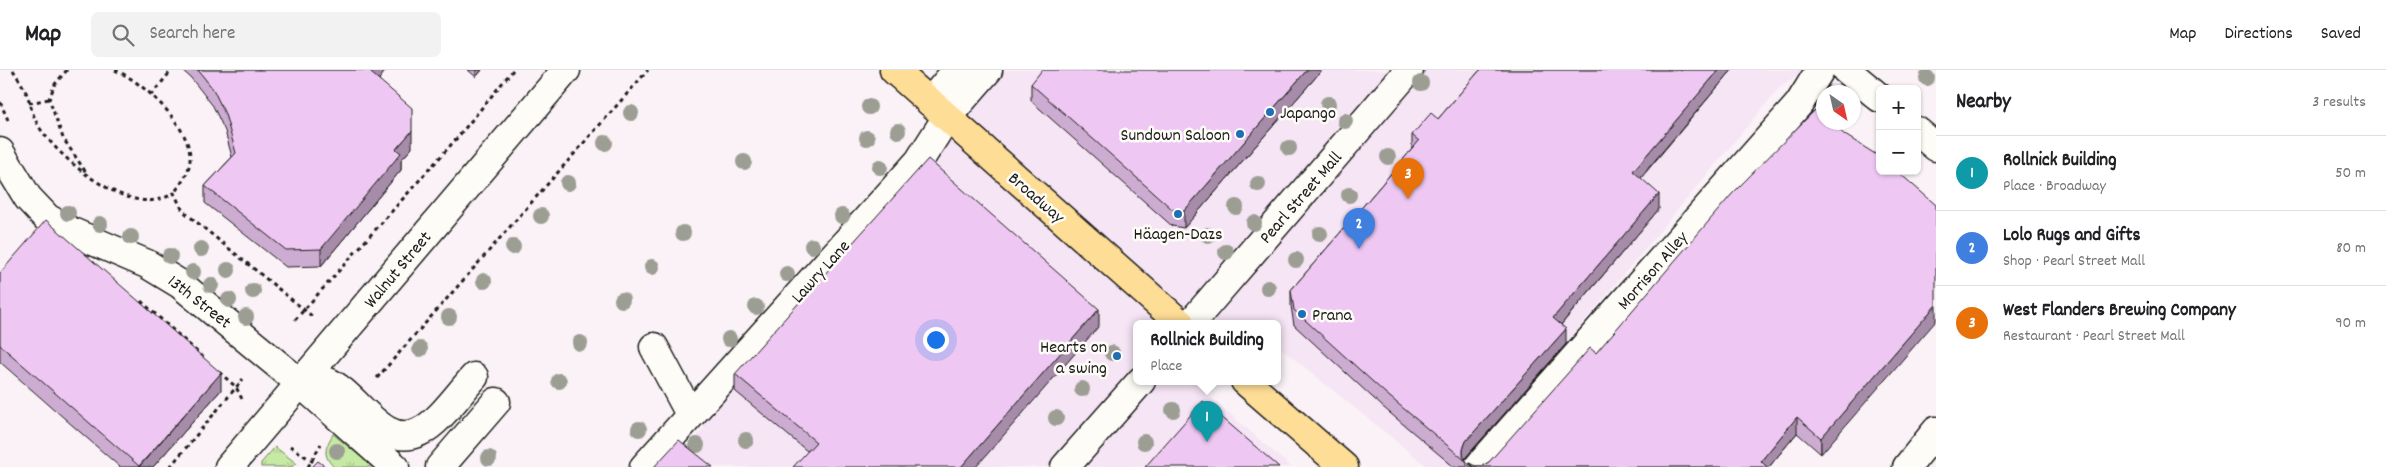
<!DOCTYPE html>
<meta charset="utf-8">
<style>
:root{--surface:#fff;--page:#f2f2f2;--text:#202124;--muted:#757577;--line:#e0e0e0;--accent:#1f6fb2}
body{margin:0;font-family:Dekko,sans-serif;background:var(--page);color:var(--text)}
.controls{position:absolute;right:15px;top:15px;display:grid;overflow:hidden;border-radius:8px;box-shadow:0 1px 4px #0004}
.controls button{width:45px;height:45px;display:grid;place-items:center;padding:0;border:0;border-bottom:1px solid var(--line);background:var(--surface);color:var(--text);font:25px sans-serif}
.compass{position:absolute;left:1816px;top:15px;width:45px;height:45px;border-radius:50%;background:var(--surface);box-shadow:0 1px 4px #0004;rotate:146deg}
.you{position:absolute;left:935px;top:269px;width:18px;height:18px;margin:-12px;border:4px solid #fff;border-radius:50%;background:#1a73e8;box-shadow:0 0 0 8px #1a73e833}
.badge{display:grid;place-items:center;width:32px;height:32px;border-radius:50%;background:var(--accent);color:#fff;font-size:16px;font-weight:700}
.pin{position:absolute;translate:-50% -41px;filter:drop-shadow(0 1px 2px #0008)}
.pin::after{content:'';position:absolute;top:26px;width:18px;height:15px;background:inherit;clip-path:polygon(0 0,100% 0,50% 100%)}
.popup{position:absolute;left:1133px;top:250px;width:148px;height:65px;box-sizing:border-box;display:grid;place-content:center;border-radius:8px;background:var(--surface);filter:drop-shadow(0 1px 4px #0005);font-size:16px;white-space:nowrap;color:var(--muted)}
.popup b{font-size:19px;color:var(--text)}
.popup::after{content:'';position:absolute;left:50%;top:100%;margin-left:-10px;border:10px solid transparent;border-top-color:var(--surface)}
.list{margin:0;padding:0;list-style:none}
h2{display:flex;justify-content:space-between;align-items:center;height:65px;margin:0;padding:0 20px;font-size:21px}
h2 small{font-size:16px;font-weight:400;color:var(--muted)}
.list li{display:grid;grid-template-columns:32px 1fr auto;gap:15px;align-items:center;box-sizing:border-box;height:75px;padding:0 20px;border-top:1px solid var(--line)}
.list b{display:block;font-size:19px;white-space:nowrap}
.list p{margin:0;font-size:16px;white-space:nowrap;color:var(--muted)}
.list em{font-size:16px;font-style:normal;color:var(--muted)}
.icon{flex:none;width:28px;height:28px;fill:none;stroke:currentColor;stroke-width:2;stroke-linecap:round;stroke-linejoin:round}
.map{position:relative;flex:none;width:1936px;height:397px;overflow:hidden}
header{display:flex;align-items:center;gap:30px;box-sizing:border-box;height:70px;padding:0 25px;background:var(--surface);border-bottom:1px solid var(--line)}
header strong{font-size:24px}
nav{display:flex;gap:28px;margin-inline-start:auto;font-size:18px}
.search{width:350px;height:45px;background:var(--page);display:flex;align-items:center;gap:12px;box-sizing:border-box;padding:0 18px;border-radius:8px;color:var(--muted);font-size:19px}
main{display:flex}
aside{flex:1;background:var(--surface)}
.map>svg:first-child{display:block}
</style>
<header>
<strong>Map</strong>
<div class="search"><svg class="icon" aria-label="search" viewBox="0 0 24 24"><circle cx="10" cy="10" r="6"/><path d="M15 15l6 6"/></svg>Search here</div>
<nav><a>Map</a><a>Directions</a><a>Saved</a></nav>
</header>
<main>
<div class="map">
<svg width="1936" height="397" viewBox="0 0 1936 397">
<defs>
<pattern id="grass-tufts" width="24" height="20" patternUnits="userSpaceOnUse" patternTransform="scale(1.25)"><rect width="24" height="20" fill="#c6eaa3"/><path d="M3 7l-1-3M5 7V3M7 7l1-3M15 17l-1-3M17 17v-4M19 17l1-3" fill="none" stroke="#aac88c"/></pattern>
</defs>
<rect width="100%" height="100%" fill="#faf2f6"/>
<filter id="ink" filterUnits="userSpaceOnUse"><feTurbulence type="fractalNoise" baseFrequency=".02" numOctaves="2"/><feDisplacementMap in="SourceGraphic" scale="10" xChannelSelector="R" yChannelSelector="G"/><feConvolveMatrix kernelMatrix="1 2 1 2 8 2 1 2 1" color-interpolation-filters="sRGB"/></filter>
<g filter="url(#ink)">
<path fill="#f6e5f5" d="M988 0H1807L1780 17 1497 356 1459 397H1428L1277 275V253H1137V311H1215L1206 323 1291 397H670L704 358 690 344Z"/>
<path fill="url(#grass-tufts)" stroke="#718360" d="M333 364 373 397H334C322 385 325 378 333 364Z
M275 377 296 393 292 397H261V393Z"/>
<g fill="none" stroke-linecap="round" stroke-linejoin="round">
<g stroke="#1c1c1c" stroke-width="31">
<path id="minor" d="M1846 0 1880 28
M930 32 957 0
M1917 61 1936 77
M0 82 28 128 47 148 72 162 147 194 180 214 300 313 395 397
M1191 253 1409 0
M654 277 690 344
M300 313C308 310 318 308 326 311 357 323 382 380 419 362 439 353 459 323 474 307
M229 397 566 0
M440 397 496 332
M644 397 919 91 947 47 988 0
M1065 397 1141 311
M1478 397 1799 34 1820 0
M1907 397 1936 361"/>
</g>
<g stroke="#1c1c1c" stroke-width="31">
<path id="major" d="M894 0 1180 253
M1245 311 1344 397"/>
</g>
<path stroke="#1c1c1c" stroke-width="3" stroke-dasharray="4 4" stroke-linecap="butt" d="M13 0C18 8 24 17 28 27 31 37 33 46 38 55 56 86 122 141 160 129 165 128 170 125 174 123L183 141 313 247
M67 0 55 14 49 29 63 68 87 104
M115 0C143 12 187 53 190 85 191 100 183 111 174 123
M151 25 172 0
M0 32 8 50
M29 33 49 29
M141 231 205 289
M295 250 457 68 513 0
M219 302 236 317 243 331
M377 308 648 0
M290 376 321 397
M170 397 243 309
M308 397 321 374"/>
<use href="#minor" stroke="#fdfcf7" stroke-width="28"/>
<use href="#major" stroke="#fedd96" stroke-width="28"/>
</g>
<g fill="#9c9e94">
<circle cx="1927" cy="8" r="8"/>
<circle cx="1421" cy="13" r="8"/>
<circle cx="1328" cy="34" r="8"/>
<circle cx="869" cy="37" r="8"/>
<circle cx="631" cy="43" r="8"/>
<circle cx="1345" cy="51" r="8"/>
<circle cx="898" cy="61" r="8"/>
<circle cx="867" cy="68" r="8"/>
<circle cx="605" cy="73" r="8"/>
<circle cx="1289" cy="78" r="8"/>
<circle cx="1388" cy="87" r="8"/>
<circle cx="744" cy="92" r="8"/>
<circle cx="880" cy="97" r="8"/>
<circle cx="568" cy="113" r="8"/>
<circle cx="1258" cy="114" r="8"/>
<circle cx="1349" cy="125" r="8"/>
<circle cx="1236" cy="137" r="8"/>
<circle cx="68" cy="143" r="8"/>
<circle cx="541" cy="146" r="8"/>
<circle cx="842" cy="146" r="8"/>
<circle cx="1254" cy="153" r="8"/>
<circle cx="100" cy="154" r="8"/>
<circle cx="683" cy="163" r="8"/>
<circle cx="1320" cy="164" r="8"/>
<circle cx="1208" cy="165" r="8"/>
<circle cx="131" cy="167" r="8"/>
<circle cx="812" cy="176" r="8"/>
<circle cx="513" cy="177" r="8"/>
<circle cx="201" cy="179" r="8"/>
<circle cx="1226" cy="182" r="8"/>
<circle cx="170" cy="186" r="8"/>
<circle cx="1296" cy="190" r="8"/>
<circle cx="652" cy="197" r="8"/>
<circle cx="228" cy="200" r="8"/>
<circle cx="193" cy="202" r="8"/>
<circle cx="787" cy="204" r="8"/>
<circle cx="484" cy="211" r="8"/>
<circle cx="211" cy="215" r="8"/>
<circle cx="1268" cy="218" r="8"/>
<circle cx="253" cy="221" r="8"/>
<circle cx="229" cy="230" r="8"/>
<circle cx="622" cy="230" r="8"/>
<circle cx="756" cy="237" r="8"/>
<circle cx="246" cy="247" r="8"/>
<circle cx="449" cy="247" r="8"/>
<circle cx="729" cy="269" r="8"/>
<circle cx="580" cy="273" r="8"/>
<circle cx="420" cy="279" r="8"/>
<circle cx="1112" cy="283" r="8"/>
<circle cx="559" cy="311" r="8"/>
<circle cx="1082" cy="319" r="8"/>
<circle cx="1173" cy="340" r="8"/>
<circle cx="1056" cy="348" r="8"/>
<circle cx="639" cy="359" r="8"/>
<circle cx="746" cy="370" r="8"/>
<circle cx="1144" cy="372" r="8"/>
<circle cx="697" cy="375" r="8"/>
<circle cx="337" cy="381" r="8"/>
<circle cx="489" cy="388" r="8"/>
</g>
<path fill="#cdacd1" stroke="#1c1c1c" d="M182 0H386L379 9 412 78 401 90V100L321 196 286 197 205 133V116L232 87 225 61 213 36 191 8Z
M468 0H482L476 7Z
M1322 0 1184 158 1172 156 1031 31V14Z
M1480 0H1732L1641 108 1659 139 1561 255 1566 274 1466 387 1465 389 1467 392V397H1454L1384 338 1294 255 1291 236V220L1412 79V65L1438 49Z
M1824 47 1821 384 1797 363 1769 397H1469V393L1475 396H1482L1489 392 1596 283Z
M0 203 221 320 153 397H120L0 292Z
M1099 256 807 381 735 321V304Z"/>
<path fill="#a78caa" stroke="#1c1c1c" d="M373 0H386L371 20V3Z
M476 0H482L476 7Z
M1307 0H1322L1184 158V141Z
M1719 0H1732L1633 116V101Z
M412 61V78L401 90V100L321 196V179L396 79Z
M1659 124V139L1553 264V248Z
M1936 235V251L1821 384V368Z
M1099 239V256L976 397H961Z
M1566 259V274L1466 387 1465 390 1463 389V379L1466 371Z
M221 303V320L153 397H139Z
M1797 347V363L1769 397H1761V391Z"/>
<path fill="#eec8f3" stroke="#1c1c1c" d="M198 0H373L371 3 412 38V61L396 79 401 83 321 179 286 180 205 116 236 83 225 44 213 19Z
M1042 0H1307L1184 141 1172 139 1031 14Z
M1480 0H1719L1633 101 1659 124 1553 248 1566 259 1466 371 1463 379V386L1467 392 1384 322 1294 240 1291 220 1419 71 1412 65 1431 43 1438 49Z
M1815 40 1824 47V52H1830L1845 65 1880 87V101H1897L1936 135V235L1821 368 1797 347 1761 391 1767 397H1473L1469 393 1475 396H1482L1489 392 1590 278 1596 283 1732 124Z
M928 89 1099 239 961 397H793L816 372 735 304Z
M46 150 221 303 139 396 0 275V203Z
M1203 331 1279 397H1145Z
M679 370 713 397H654Z
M318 391 326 397H312Z"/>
</g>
<g fill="#1f6fb2" stroke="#fdfcf7" stroke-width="2">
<circle cx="1270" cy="42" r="5"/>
<circle cx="1240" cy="64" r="5"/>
<circle cx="1178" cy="144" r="5"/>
<circle cx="1302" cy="244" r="5"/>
<circle cx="1117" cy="286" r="5"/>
</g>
<g text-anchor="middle" stroke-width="5" stroke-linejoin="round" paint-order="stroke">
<g font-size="18" fill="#1c1c1c" stroke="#fdfcf7" text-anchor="start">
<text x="1280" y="48">Japango</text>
<text x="1230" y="70" text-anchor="end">Sundown Saloon</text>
<text x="1178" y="169" text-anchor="middle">Häagen-Dazs</text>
<text x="1312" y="250">Prana</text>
<text x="1107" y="282" text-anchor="end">Hearts on<tspan x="1107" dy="21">a swing</tspan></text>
</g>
<g font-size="18" fill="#1c1c1c" stroke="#fdfcf7">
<text transform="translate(1037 127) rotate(41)" y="6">Broadway</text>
<text transform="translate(1300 127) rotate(-49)" y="6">Pearl Street Mall</text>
<text transform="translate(397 199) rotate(-50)" y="6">Walnut Street</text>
<text transform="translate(1652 200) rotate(-49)" y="6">Morrison Alley</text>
<text transform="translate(820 201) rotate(-48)" y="6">Lawry Lane</text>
<text transform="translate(200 231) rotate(38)" y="6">13th Street</text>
</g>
</g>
</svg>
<div class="controls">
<button>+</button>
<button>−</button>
</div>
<svg class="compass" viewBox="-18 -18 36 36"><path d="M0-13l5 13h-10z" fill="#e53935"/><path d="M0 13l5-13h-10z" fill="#757577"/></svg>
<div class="you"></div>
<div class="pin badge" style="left:1207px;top:372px;background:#0f9aa8">1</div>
<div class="popup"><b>Rollnick Building</b>Place</div>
<div class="pin badge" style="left:1359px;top:179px;background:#3f7fe0">2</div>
<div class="pin badge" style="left:1408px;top:129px;background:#e8710a">3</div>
</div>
<aside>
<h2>Nearby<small>3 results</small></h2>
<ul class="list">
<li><span class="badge" style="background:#0f9aa8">1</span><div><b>Rollnick Building</b><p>Place · Broadway</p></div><em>50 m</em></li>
<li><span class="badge" style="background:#3f7fe0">2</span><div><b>Lolo Rugs and Gifts</b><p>Shop · Pearl Street Mall</p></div><em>80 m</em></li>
<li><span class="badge" style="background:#e8710a">3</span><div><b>West Flanders Brewing Company</b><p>Restaurant · Pearl Street Mall</p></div><em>90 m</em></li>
</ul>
</aside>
</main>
